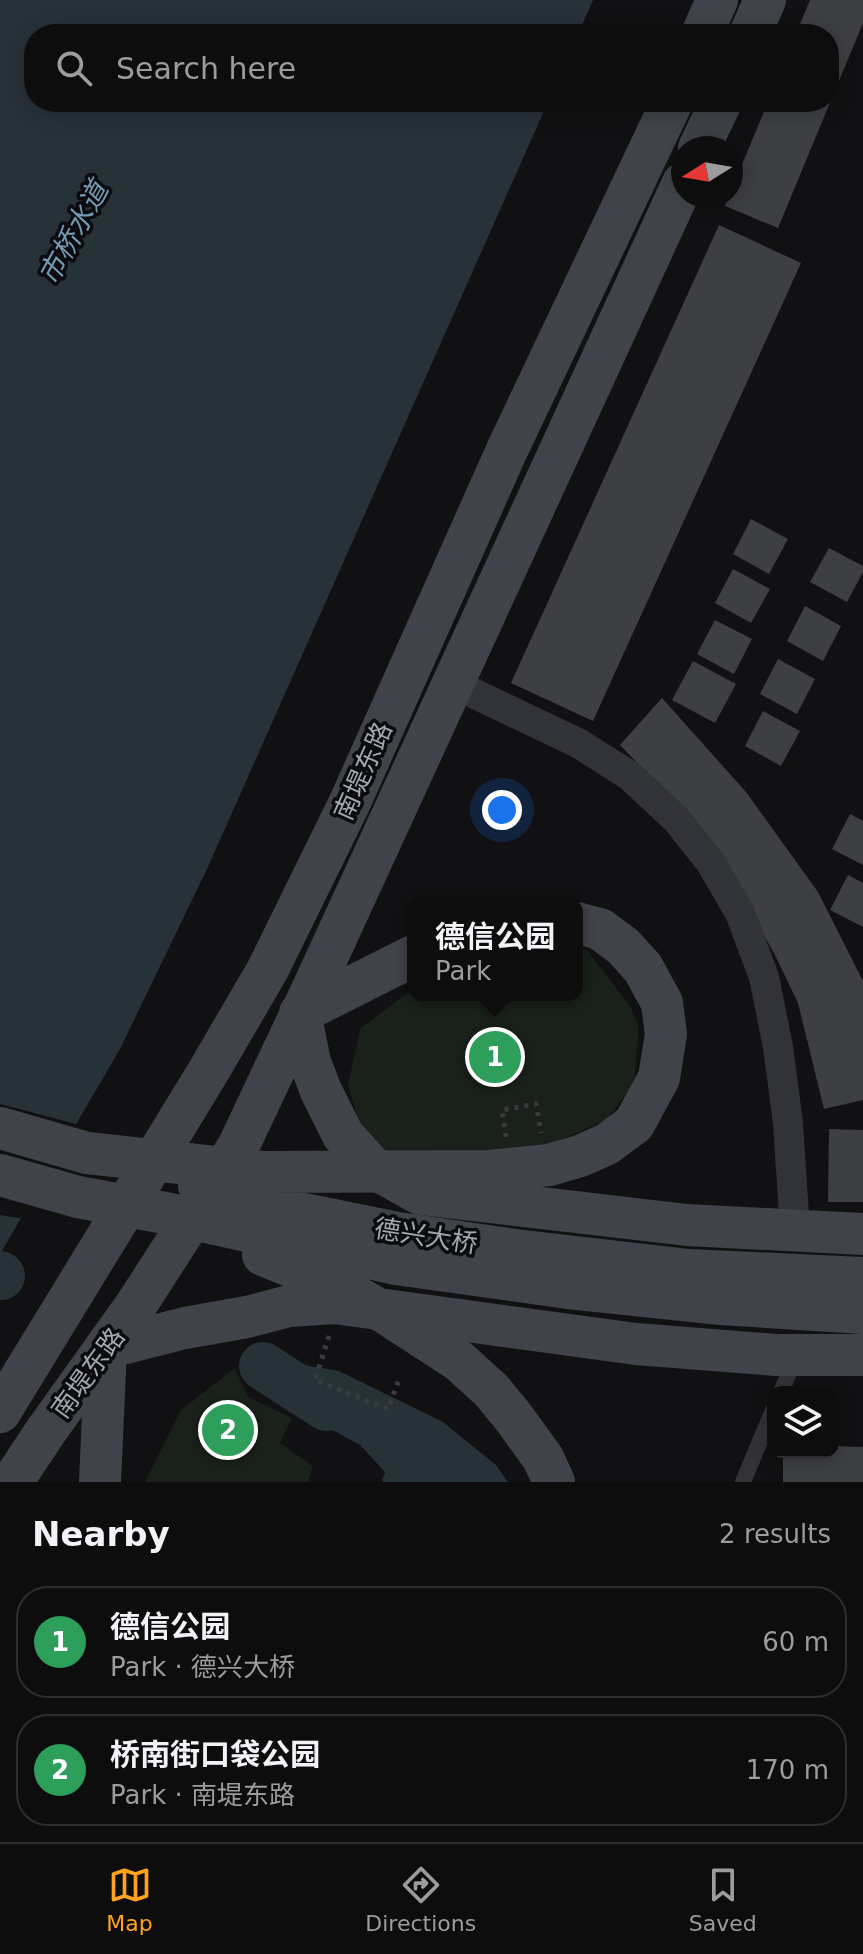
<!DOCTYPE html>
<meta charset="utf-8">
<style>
:root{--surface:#0d0d0e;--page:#1b1b1c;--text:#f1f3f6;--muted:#9a9c9e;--line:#2d2d2e;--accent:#ffa31d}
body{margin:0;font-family:"DejaVu Sans","Noto Sans SC",sans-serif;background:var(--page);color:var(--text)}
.controls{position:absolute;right:24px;bottom:24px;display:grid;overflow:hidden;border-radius:16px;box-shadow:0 4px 20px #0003}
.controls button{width:72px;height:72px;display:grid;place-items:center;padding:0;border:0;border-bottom:2px solid var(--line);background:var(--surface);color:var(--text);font:40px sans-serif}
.compass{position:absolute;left:671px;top:136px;width:72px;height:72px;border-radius:50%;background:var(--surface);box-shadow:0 4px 20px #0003;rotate:259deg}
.you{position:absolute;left:502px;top:810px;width:28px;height:28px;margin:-20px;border:6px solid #fff;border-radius:50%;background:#1a73e8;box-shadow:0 0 0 12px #1a73e833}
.badge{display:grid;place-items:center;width:52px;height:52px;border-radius:50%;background:var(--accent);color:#fff;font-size:26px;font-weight:700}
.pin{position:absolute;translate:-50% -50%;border:4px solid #fff;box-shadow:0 2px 8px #0006}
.popup{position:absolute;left:407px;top:897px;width:176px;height:104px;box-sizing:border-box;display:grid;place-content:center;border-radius:16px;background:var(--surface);filter:drop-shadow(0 2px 6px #0005);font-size:26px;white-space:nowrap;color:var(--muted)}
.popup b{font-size:30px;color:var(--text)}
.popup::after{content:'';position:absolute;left:50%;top:100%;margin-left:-16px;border:16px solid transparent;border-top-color:var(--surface)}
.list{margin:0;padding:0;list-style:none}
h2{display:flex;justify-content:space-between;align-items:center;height:104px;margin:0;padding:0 32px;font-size:34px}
h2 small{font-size:26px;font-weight:400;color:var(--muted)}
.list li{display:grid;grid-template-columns:52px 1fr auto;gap:24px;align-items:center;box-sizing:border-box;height:112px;margin:0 16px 16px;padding:0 16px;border:2px solid var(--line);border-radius:32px}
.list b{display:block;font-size:30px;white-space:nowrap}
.list p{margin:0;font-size:26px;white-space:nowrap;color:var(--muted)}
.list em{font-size:26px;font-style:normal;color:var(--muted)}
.icon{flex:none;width:44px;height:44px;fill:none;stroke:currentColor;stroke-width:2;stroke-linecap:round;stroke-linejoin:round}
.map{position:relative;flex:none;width:863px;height:1482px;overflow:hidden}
.search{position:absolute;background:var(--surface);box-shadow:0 4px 20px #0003;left:24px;right:24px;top:24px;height:88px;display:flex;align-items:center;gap:20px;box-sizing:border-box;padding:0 28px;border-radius:32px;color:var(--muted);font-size:30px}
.sheet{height:360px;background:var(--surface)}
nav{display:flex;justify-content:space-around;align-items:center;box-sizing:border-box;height:112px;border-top:2px solid var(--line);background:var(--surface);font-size:22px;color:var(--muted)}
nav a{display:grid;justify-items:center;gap:4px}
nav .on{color:var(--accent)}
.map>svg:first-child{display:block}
</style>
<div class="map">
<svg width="863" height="1482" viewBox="0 0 863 1482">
<rect width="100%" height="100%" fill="#111113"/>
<path fill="#19211a" d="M577 949H586L630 1006 639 1027 634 1084 606 1120 548 1145 493 1153H384L361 1130 348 1085 360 1029 406 994 413 991V995H577Z
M235 1368 248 1397 292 1418 280 1443 313 1466 308 1482H145L181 1410Z"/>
<path fill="#273138" d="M0 0H593L578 34H34V102H548L207 869 120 1049 0 1254Z
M304 1365 339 1371 443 1422 496 1465 508 1482H382L385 1472 360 1445 297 1411 278 1399 271 1370Z"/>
<path fill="#111113" d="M0 1104 80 1125 24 1219 0 1215Z"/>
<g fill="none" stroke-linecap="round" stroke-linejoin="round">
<path stroke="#273138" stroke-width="48" d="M0 1275 1 1276
M263 1366 326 1407"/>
</g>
<path fill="#3d3f43" d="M810 0H863V23L778 228 725 206 729 196H731V191L768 102H829V34H796Z
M719 225 801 263 593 721 511 683Z
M751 519 788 539 769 574 733 554Z
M829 548 863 566V572L847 602 810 582Z
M733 569 770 589 751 623 715 603Z
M805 606 841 626 823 661 787 641Z
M715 620 752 639 734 674 697 654Z
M778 659 815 679 797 714 760 694Z
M693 661 736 684 715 723 672 700Z
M662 698 746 792 818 892 863 981V1100L824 1109 798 1003 774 953 740 892 676 804 620 745Z
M763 711 800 731 781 766 745 746Z
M850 814 863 821V865L832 849Z
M848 875 863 883V927L830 910Z
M829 1129 863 1130V1202H828Z
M833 1446 863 1447V1482H783V1452H833Z"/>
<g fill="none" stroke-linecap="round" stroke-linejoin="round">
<path stroke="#383b40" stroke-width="5" stroke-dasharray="4 6" stroke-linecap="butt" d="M506 1137 502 1110 536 1104 541 1133
M329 1336 315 1380 388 1409 400 1377"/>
<path stroke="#323338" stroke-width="16" d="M781 1392 796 1356
M743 1482 773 1410"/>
<path stroke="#323338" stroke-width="30" d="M452 683 578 743 630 776 677 820 711 863 740 913 764 977 778 1047 788 1123 795 1230"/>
<path stroke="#404349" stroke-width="42" d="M702 34 717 0
M750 34 765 0
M699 148 721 102
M413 956 300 1013 310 1062 321 1091 343 1135 372 1167 420 1194 687 1225 863 1234
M0 1128 87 1153
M0 1175 78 1197
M0 1412 208 1072 268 969 350 802 507 450 672 102
M12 1482 46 1431 136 1305 238 1147 313 988 683 183
M100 1482 106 1348 185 1328 247 1317 289 1306 334 1303 636 1344 776 1355H863"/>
<path stroke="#404349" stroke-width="42" d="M87 1153 262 1172 489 1171 549 1165 580 1156 607 1144 634 1124 659 1078 666 1034 662 1003 643 968 623 946 600 929 577 923
M199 1186 290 1211 398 1233 515 1250 689 1270 863 1278
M78 1197 170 1214 396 1264 568 1288 721 1304 863 1313
M263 1255 332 1283 385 1313 459 1361 491 1390 514 1418 543 1458 554 1482"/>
</g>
<g text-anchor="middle" stroke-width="7" stroke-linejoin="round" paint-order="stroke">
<g font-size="26" fill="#a1a9b5" stroke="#0c0c0e">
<text transform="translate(363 771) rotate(-66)" y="9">南堤东路</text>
<text transform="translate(426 1236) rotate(9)" y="9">德兴大桥</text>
<text transform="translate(88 1373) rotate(-54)" y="9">南堤东路</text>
</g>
<g font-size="28" font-style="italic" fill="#749bb5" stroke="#0c0c0e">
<text transform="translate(73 233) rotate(-61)" y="10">市桥水道</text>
</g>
</g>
</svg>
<div class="controls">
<button><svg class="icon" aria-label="layers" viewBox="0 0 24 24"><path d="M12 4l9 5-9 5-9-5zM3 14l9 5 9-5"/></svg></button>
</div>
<svg class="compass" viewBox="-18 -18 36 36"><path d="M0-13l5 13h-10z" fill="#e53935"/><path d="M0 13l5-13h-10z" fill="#9a9c9e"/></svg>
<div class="you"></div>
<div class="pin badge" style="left:495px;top:1057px;background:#2e9e5b">1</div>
<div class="popup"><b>德信公园</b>Park</div>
<div class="pin badge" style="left:228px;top:1430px;background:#2e9e5b">2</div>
<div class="search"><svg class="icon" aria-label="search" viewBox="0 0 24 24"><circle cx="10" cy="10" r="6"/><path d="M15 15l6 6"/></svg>Search here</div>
</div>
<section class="sheet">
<h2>Nearby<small>2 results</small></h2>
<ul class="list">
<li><span class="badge" style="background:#2e9e5b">1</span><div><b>德信公园</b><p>Park · 德兴大桥</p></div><em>60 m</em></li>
<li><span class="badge" style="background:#2e9e5b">2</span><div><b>桥南街口袋公园</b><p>Park · 南堤东路</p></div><em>170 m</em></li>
</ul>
</section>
<nav>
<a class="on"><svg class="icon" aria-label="map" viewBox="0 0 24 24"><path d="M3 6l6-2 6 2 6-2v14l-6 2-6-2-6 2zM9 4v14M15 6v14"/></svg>Map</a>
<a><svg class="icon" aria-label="directions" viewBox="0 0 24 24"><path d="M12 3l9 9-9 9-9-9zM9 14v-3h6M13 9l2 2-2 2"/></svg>Directions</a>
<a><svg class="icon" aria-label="saved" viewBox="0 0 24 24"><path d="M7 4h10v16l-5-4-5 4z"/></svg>Saved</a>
</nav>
